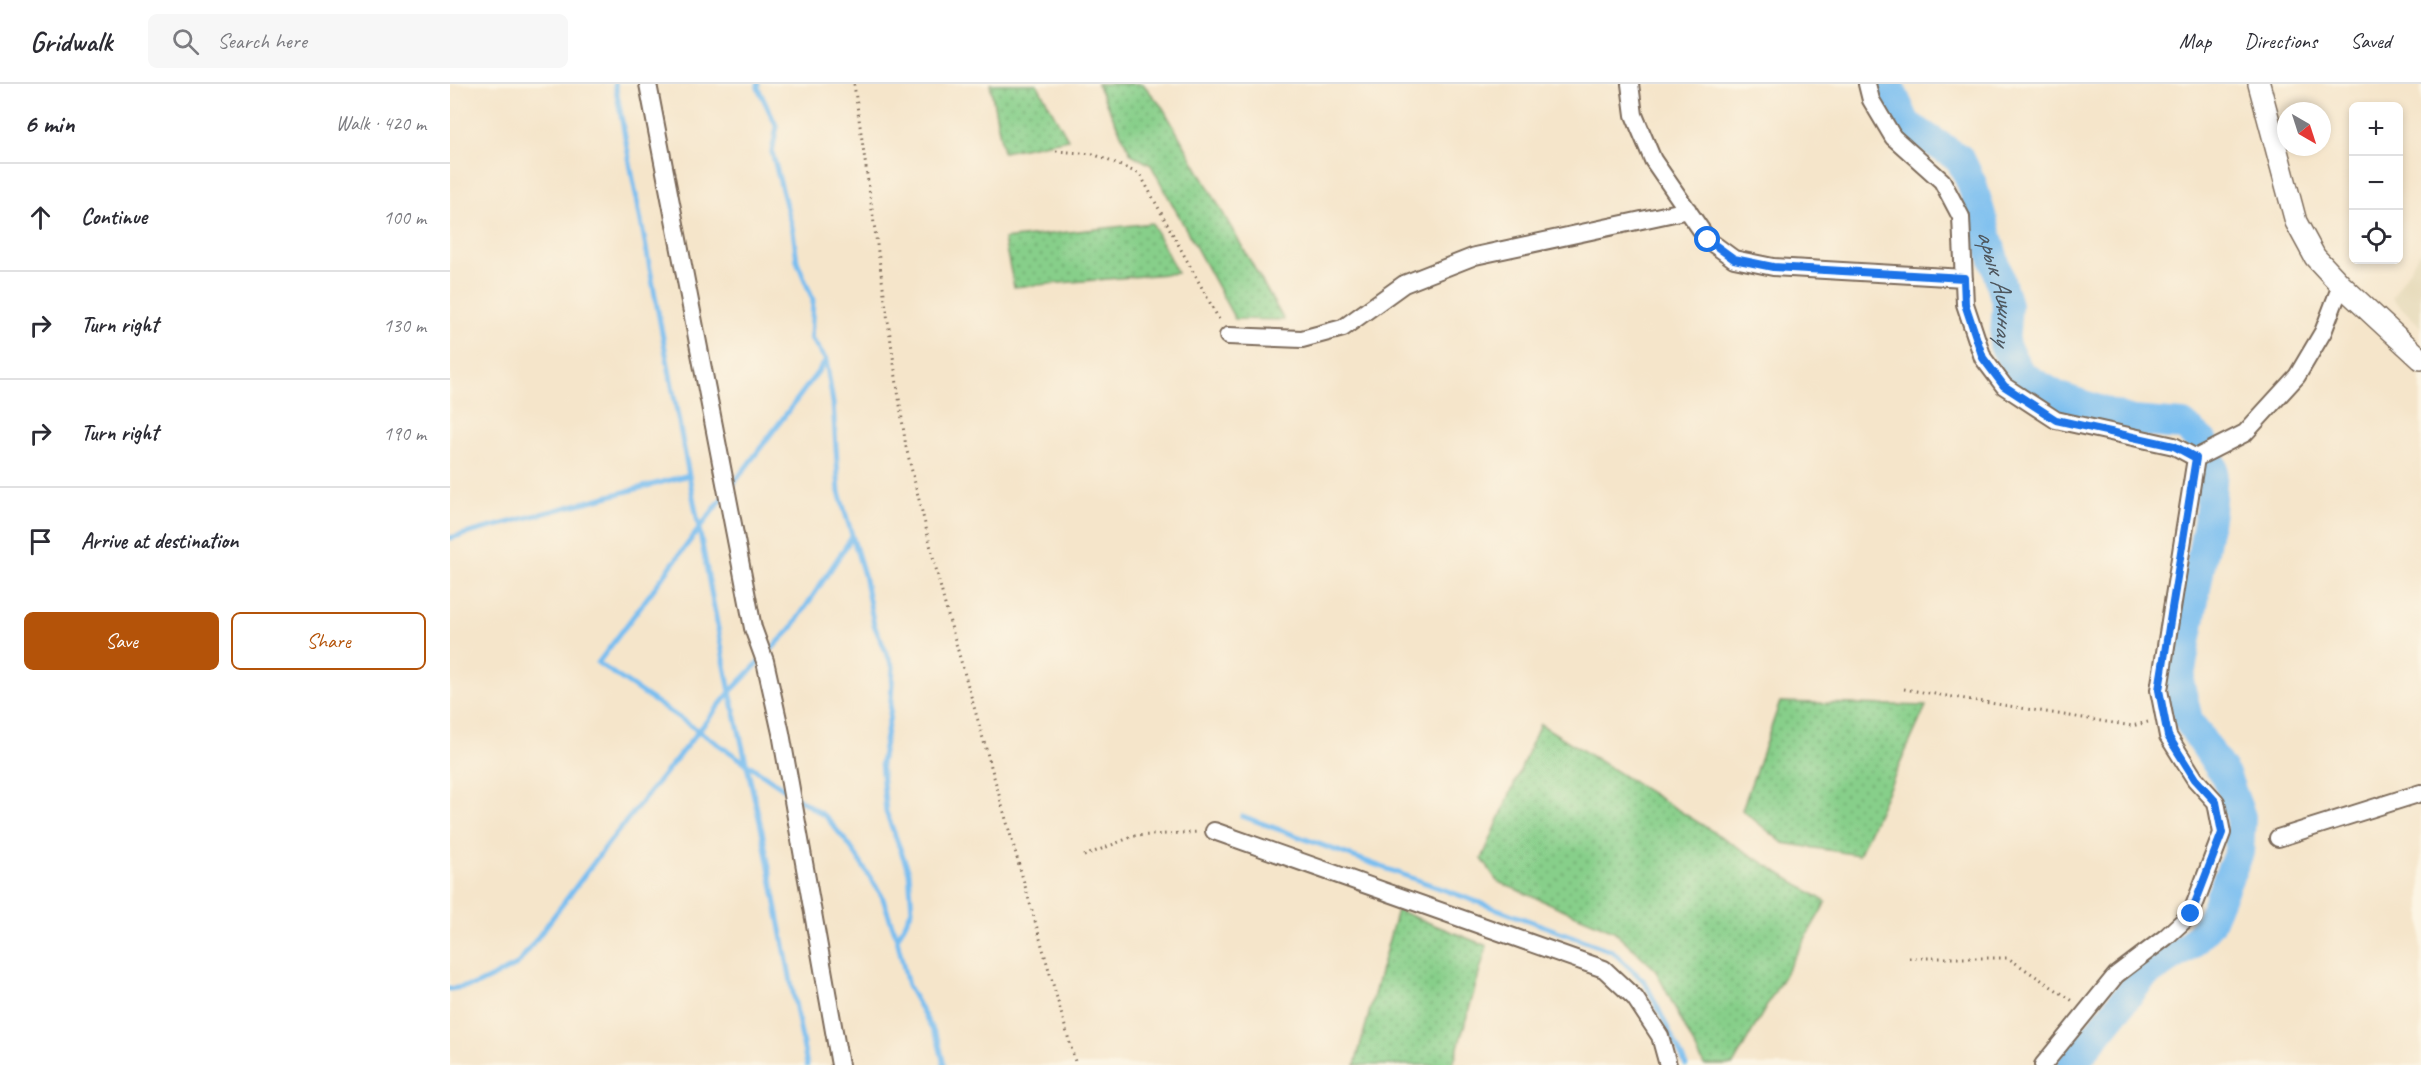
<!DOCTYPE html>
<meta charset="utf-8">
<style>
:root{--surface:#fff;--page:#f7f7f7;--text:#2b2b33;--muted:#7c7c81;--line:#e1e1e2;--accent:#b45309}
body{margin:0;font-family:Caveat,sans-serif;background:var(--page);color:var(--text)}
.controls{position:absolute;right:18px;top:18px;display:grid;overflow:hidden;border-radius:9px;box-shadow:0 3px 9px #0003}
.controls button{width:54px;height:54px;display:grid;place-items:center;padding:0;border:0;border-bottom:2px solid var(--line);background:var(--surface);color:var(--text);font:30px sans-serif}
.compass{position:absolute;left:1827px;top:18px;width:54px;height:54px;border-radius:50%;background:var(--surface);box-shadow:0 3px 9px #0003;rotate:141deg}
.stop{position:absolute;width:18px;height:18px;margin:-14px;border:4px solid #1a73e8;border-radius:50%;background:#fff}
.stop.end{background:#1a73e8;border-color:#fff;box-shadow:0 2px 6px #0008}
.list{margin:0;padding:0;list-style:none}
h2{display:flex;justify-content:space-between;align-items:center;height:78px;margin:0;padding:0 24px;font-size:26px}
h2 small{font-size:20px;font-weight:400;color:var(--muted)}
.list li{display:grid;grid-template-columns:39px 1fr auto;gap:18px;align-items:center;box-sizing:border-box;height:108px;padding:0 24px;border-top:2px solid var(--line)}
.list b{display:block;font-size:22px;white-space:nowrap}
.list em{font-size:20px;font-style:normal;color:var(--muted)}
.actions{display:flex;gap:12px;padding:18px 24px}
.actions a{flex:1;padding:14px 0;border:2px solid var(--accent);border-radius:9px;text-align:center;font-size:21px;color:var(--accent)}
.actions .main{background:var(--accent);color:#fff}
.icon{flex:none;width:33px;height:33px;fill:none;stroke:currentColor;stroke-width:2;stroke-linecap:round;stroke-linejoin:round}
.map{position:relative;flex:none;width:1971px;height:981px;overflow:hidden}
header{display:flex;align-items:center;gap:36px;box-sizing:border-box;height:84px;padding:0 30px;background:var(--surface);border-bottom:2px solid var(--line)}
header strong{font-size:28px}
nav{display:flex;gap:33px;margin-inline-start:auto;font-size:21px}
.search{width:420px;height:54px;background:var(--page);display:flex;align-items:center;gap:15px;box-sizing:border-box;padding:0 21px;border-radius:9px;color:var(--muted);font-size:22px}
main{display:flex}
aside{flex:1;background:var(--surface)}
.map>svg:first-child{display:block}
</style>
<header>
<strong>Gridwalk</strong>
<div class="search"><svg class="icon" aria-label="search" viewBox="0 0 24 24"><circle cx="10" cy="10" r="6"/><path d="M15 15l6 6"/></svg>Search here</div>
<nav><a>Map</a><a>Directions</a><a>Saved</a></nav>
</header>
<main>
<aside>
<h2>6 min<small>Walk · 420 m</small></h2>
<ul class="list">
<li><svg class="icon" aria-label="ahead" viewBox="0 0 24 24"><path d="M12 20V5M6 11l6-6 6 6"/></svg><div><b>Continue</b></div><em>100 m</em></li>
<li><svg class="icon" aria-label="right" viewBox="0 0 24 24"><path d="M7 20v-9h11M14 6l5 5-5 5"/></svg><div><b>Turn right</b></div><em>130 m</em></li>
<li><svg class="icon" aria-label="right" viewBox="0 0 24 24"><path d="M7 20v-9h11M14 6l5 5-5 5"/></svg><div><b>Turn right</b></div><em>190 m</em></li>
<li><svg class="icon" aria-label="arrive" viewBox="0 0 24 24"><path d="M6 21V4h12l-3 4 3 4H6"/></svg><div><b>Arrive at destination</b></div></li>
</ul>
<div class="actions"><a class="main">Save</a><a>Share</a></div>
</aside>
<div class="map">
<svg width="1971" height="981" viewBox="0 0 1971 981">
<defs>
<pattern id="garden-dots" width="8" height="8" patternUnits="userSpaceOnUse" patternTransform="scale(1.5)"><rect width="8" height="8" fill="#87cf8a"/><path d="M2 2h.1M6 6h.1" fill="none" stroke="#70a870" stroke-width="1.8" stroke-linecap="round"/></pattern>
</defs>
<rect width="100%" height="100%" fill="#fcf5e5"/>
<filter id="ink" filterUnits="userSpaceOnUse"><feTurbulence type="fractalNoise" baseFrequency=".0167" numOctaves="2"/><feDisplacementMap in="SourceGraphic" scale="12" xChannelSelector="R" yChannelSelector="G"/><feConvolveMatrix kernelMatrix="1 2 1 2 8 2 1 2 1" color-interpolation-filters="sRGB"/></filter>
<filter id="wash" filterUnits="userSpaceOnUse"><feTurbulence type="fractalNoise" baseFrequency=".008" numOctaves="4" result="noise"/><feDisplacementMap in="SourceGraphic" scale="24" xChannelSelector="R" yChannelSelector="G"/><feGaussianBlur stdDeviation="1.35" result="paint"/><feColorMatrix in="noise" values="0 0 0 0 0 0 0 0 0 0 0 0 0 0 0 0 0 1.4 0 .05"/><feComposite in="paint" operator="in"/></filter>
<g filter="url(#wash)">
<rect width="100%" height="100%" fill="#f5e5ca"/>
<path fill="#e6daba" d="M1971 166V243L1942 214Z"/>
<path fill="url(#garden-dots)" stroke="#617c54" stroke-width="1.5" d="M540 0H587L618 55 553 68Z
M647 0H693L713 24 834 236 785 235 701 81 681 70Z
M702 139 727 189 564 203 554 155Z
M1330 618 1476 622 1409 771 1333 759 1292 726Z
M1090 640 1376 818 1283 981H1254L1205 885 1164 847 1048 798 1032 775Z
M947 826 1037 862 1003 981H905Z"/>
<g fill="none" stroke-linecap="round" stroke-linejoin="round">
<path stroke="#79bef0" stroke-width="5" d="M165 0 280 608 312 747 357 981
M308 0V4L327 43 322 68 343 147 347 177 363 216 361 254 376 276 383 319 389 408 414 491 424 541 443 583 440 631 431 679 436 728 459 788 462 826 447 855 458 902 488 956 494 981
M281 403 376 277
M273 413 148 579 336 706
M0 454 239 391
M346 713 376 733 400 762 432 812 447 855
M792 732 1162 867 1195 898 1236 981
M0 905 26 901 67 881 157 761 280 608 341 545 402 453"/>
<path stroke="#79bef0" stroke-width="30" id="s1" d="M1438 0 1456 40 1510 75 1522 100 1557 221 1554 261 1571 291 1609 313 1682 337 1733 341 1753 358 1763 382 1760 428 1729 597 1738 636 1776 693 1791 733 1789 768 1759 840 1739 862 1694 891 1622 981"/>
</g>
</g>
<g filter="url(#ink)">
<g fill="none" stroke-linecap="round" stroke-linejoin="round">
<g stroke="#7c6b5a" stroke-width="20">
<path id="minor" d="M198 0 303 544 315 577 331 649 390 981
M1180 0 1184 31 1203 76 1258 156 1284 175 1323 183 1514 194
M1417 0 1421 16 1443 53 1492 97 1511 133 1515 220 1533 274 1554 302 1606 336 1724 362 1746 374 1709 606 1718 652 1745 695 1766 718 1772 749 1741 830 1716 853 1666 891 1593 981
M778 252 852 255 893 244 954 200 1025 172 1238 126
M1746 374 1795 349 1847 292 1873 248 1891 201
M764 747 1154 885 1185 914 1210 952 1218 981
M1828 754 1971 709"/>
</g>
<g stroke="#7c6b5a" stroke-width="24">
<path id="major" d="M1809 0 1846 138 1865 173 1891 201 1971 275"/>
</g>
<path stroke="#7c6b5a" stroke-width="3" stroke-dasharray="1.5 4.5" stroke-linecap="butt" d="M404 0 456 363 495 521 626 981
M606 67 643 70 690 90 771 239
M1454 605 1682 642 1698 638
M634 772 684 752 750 748
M1459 874H1558L1623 917"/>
<use href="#minor" stroke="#fff" stroke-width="16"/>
<use href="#major" stroke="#fff" stroke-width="21"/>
</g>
</g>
<g fill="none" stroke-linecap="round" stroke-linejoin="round" filter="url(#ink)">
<path stroke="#1a73e8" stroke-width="8" d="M1258 156 1284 175 1323 183 1514 194 1515 220 1533 274 1554 302 1606 336 1724 362 1746 374 1709 606 1718 652 1745 695 1766 718 1772 749 1741 830"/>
</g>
<g text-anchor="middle" stroke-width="4.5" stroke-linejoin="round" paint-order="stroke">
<g font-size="26" font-style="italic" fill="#4e565d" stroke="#fcf5e5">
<text dy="9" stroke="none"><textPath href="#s1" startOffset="243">арык Ащинау</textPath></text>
</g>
</g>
</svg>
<div class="controls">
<button>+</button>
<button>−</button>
<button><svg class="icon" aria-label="locate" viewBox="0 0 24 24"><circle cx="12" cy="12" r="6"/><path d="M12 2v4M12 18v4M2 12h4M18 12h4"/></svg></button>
</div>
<svg class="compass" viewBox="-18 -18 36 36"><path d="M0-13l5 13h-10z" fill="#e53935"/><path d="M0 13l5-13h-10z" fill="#7c7c81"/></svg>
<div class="stop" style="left:1258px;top:156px"></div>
<div class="stop end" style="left:1741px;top:830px"></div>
</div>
</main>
